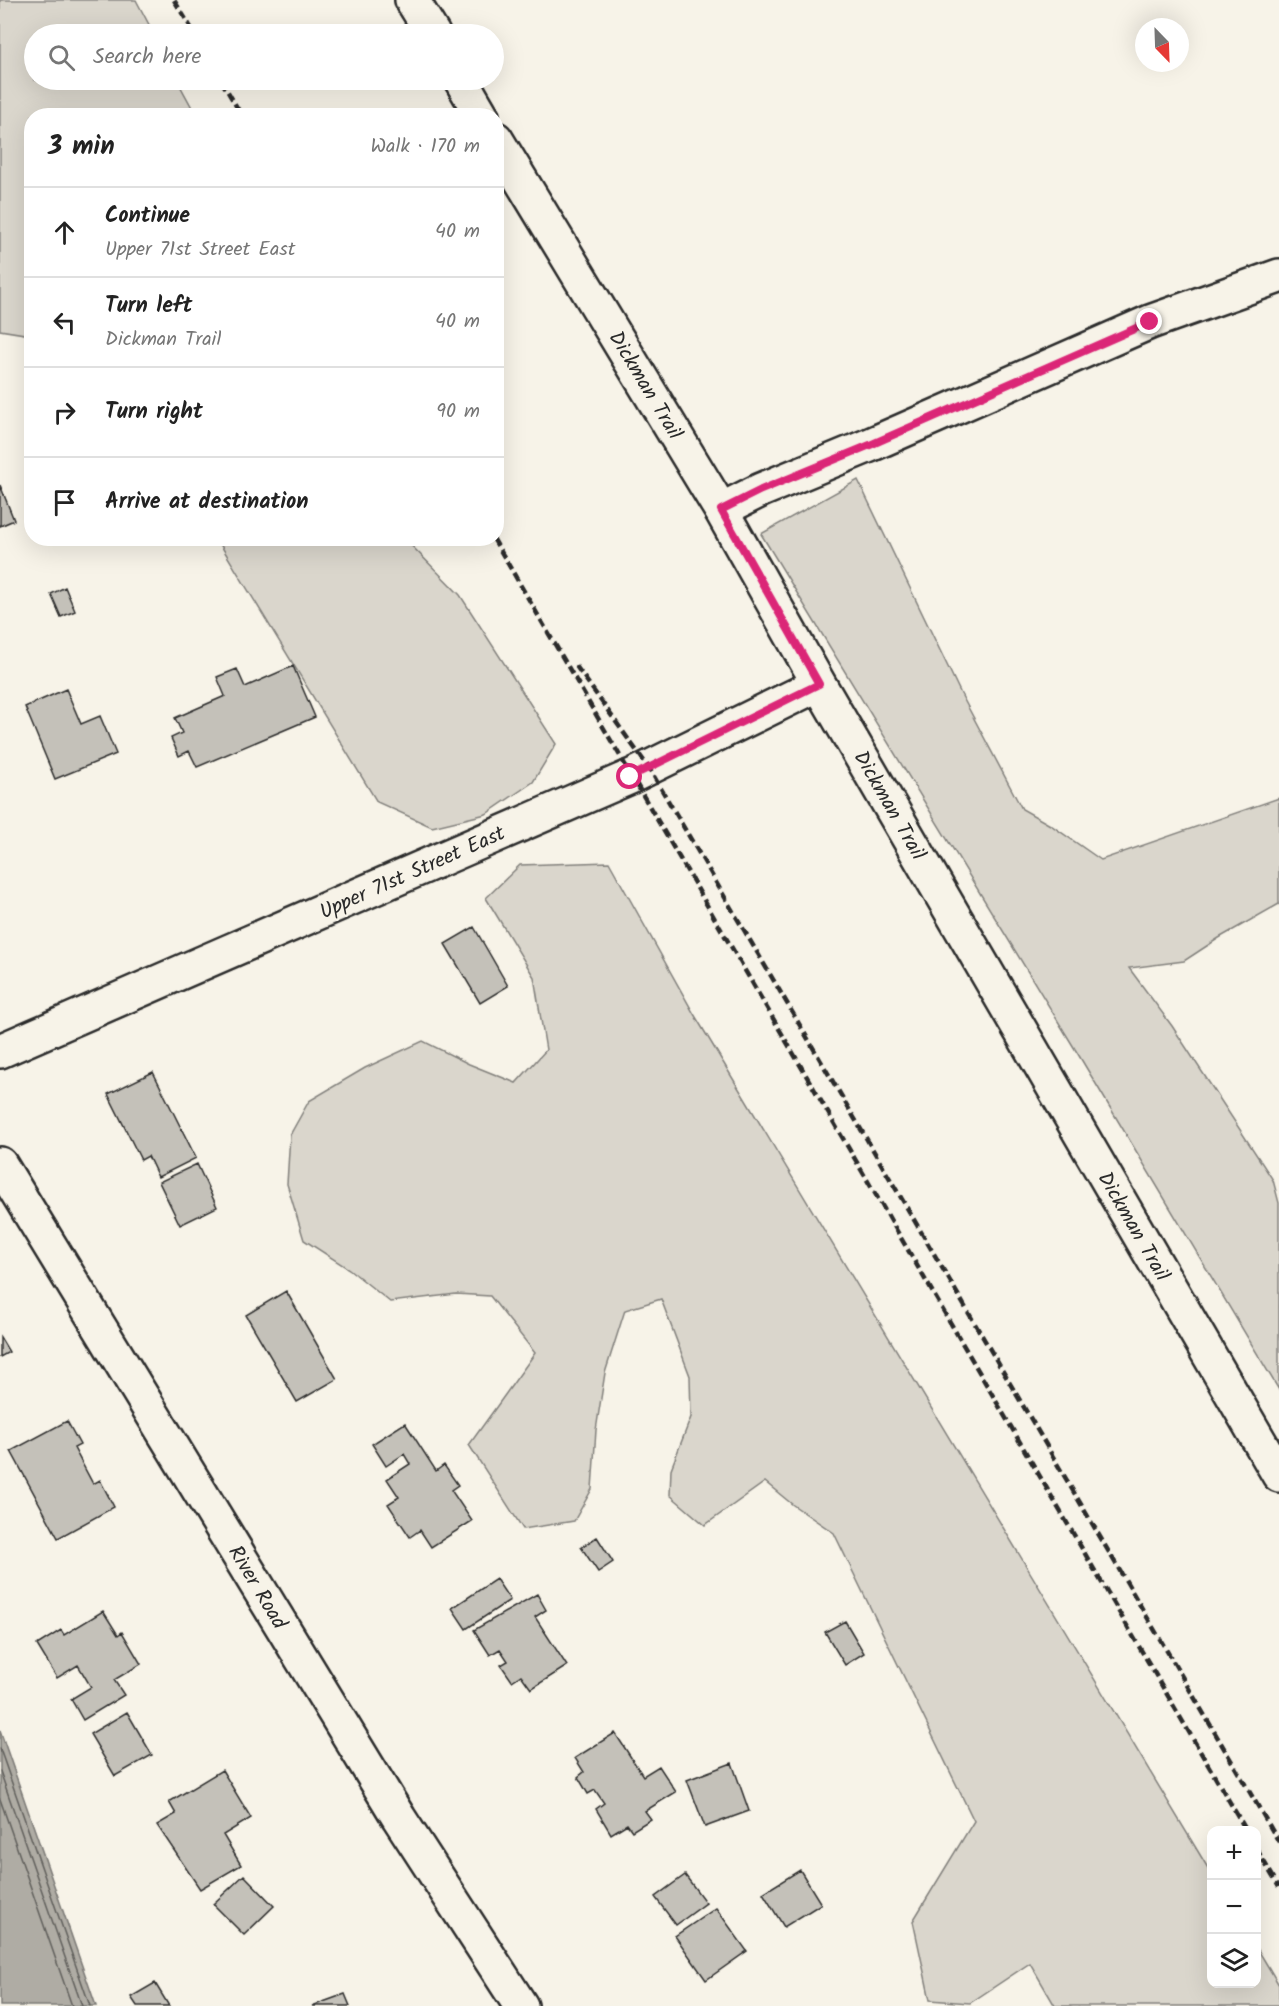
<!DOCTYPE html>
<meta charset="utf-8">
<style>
:root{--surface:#fff;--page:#f6f6f6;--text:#222;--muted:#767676;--line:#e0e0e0}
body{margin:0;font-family:Kalam,sans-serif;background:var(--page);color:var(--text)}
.controls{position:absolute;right:18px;bottom:18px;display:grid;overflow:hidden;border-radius:12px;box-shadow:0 6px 24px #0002}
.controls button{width:54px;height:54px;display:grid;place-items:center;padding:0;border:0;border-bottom:2px solid var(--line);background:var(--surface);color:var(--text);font:30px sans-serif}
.compass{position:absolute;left:1135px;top:18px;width:54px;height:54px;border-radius:50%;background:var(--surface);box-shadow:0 6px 24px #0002;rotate:157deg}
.stop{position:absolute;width:18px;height:18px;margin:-14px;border:4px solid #db2777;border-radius:50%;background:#fff}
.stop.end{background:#db2777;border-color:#fff;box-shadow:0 2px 6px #0008}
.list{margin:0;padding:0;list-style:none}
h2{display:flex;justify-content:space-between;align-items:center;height:78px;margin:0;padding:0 24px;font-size:26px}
h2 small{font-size:20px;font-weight:400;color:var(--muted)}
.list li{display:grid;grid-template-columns:39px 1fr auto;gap:18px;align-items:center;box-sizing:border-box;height:90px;padding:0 24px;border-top:2px solid var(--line)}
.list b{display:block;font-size:22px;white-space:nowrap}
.list p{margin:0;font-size:20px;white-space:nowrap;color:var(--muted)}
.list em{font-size:20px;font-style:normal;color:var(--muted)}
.icon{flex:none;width:33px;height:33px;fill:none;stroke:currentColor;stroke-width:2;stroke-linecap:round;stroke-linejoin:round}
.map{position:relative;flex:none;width:1279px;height:2006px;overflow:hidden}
.search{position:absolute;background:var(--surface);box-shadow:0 6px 24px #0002;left:24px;top:24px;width:480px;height:66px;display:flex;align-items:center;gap:15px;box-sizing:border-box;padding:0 21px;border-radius:33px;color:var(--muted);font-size:22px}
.panel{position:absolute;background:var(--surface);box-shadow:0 6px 24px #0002;left:24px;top:108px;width:480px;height:438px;border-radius:24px}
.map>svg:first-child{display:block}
</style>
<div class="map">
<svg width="1279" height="2006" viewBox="0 0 1279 2006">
<rect width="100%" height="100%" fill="#f7f3e8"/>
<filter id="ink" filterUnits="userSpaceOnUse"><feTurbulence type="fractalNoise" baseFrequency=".0167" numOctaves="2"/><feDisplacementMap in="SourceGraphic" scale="12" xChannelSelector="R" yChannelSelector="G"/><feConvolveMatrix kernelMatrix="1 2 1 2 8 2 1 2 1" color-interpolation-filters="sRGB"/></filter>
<g filter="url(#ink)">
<path fill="#dad6cc" stroke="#82807c" stroke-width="1.5" d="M0 0H136L154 34H34V80H177L196 115 32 116 31 335 0 330Z
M858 480 961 694 1022 809 1052 826 1101 860 1279 798V904L1219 938 1184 961 1129 968 1172 1026 1273 1180 1279 1203V1390L1078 1054 761 534Z
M217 539H405L460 595 556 744 533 782 486 814 432 827 377 802Z
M609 862 694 1014 1211 1873 1212 1984H1256L1257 1948 1279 1985V2006H1055L1030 1963 970 2003 930 2000 913 1921 974 1821 834 1533 793 1505 765 1482 705 1525 670 1495 671 1469 691 1417 690 1376 661 1299 625 1310 605 1373 596 1430 592 1489 574 1521 523 1529 469 1445 535 1353 490 1296 456 1294 390 1302 349 1269 304 1240 287 1184 290 1135 309 1101 365 1068 423 1041 469 1064 516 1083 546 1050 534 977 486 898 520 865Z"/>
<path fill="#afaca4" stroke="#7a7874" stroke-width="1.5" d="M0 1730 96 2006H0Z"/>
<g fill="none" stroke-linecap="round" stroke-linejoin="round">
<path stroke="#605f5b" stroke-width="1.5" d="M0 1749 90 2006
M0 1771 82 2006
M0 1799 72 2006"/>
</g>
<path fill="#c4c1b9" stroke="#2b2b2b" stroke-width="1.5" d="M0 485 14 520 0 526Z
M65 587 75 611 61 617 51 594Z
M293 666 315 717 197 767 189 751 179 756 171 738 182 733 175 718 225 696 217 677 237 669 245 687Z
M66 689 81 724 100 716 116 754 55 779 25 707Z
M474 927 508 986 480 1003 445 944Z
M153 1072 196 1158 158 1177 148 1156 141 1160 108 1094Z
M197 1164 217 1207 180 1225 159 1182Z
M286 1291 337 1379 297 1402 246 1315Z
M0 1337 9 1352 0 1357Z
M67 1421 80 1445 74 1448 93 1484 100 1480 114 1507 58 1538 11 1451Z
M405 1423 436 1471 444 1465 458 1485 451 1490 472 1521 431 1547 420 1530 410 1537 388 1504 399 1497 387 1479 410 1464 404 1454 386 1466 372 1444Z
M597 1537 613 1562 598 1572 581 1547Z
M496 1579 510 1600 466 1629 452 1608Z
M537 1594 546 1610 535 1617 567 1666 531 1689 521 1675 512 1681 501 1665 508 1661 500 1649 490 1655 474 1630Z
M103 1611 118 1635 122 1632 141 1664 114 1680 124 1695 83 1720 71 1699 91 1687 78 1665 57 1678 37 1645 61 1630 64 1635Z
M845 1621 864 1653 845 1665 825 1632Z
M127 1712 152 1755 115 1776 90 1734Z
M615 1733 643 1776 659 1766 676 1792 645 1811 651 1819 632 1831 627 1824 611 1834 596 1809 604 1803 595 1790 588 1794 578 1777 584 1772 575 1758Z
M732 1763 749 1811 705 1827 687 1780Z
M222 1770 251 1818 223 1835 241 1865 200 1889 157 1825 176 1814 169 1802Z
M800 1870 821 1904 784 1927 763 1893Z
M244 1875 274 1906 244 1935 213 1904Z
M685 1875 706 1903 676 1925 655 1897Z
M716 1908 747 1951 706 1980 675 1936Z
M155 1983 169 2006H137L131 1997Z
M345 1994 350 2006H312Z"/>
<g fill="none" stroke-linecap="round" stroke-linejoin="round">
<g stroke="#2b2b2b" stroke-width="38">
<path id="minor" d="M412 0 433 34
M461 80 482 116
M496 139 721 510 819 684 1279 1475
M721 510 761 490 870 445 1150 322 1279 276
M0 1051 630 777 819 684
M0 1164 399 1818 521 2006"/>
</g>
<use href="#minor" stroke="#f7f3e8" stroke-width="33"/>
<path stroke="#2b2b2b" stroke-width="4.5" stroke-dasharray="9 4.5" stroke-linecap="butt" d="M174 0 195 34
M221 80 242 116
M493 538 1246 1830
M576 666 649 768 1279 1842
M1256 1848 1279 1887"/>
</g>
</g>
<g fill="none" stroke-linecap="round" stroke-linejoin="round" filter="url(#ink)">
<path stroke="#db2777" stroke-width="8" d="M630 777 819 684 721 510 761 490 870 445 1150 322"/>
</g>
<g text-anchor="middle" stroke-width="4.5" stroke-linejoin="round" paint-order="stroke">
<g font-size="21" fill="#2b2b2b" stroke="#f7f3e8">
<text transform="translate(646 385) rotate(59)" y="7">Dickman Trail</text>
<text transform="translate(890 805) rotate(60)" y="7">Dickman Trail</text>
<text transform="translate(412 872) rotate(-24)" y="7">Upper 71st Street East</text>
<text transform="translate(1134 1226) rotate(60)" y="7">Dickman Trail</text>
<text transform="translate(258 1587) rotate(59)" y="7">River Road</text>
</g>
</g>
</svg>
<div class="controls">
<button>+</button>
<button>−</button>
<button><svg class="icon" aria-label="layers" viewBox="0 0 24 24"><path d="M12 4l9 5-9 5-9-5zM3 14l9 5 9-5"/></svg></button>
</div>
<svg class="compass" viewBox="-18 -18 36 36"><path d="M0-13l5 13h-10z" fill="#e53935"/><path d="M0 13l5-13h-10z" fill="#767676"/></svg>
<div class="stop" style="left:630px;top:777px"></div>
<div class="stop end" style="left:1150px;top:322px"></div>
<div class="search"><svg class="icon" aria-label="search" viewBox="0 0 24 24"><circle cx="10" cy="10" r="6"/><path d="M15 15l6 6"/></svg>Search here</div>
<section class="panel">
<h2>3 min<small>Walk · 170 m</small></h2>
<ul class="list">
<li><svg class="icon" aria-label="ahead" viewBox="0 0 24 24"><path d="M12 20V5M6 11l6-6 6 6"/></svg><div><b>Continue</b><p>Upper 71st Street East</p></div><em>40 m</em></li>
<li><svg class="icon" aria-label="left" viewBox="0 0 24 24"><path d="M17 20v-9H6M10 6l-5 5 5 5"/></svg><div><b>Turn left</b><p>Dickman Trail</p></div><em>40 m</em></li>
<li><svg class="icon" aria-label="right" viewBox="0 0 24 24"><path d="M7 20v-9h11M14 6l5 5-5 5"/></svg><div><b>Turn right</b></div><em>90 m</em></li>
<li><svg class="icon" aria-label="arrive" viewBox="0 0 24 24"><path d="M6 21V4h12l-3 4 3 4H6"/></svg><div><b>Arrive at destination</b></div></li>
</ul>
</section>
</div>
